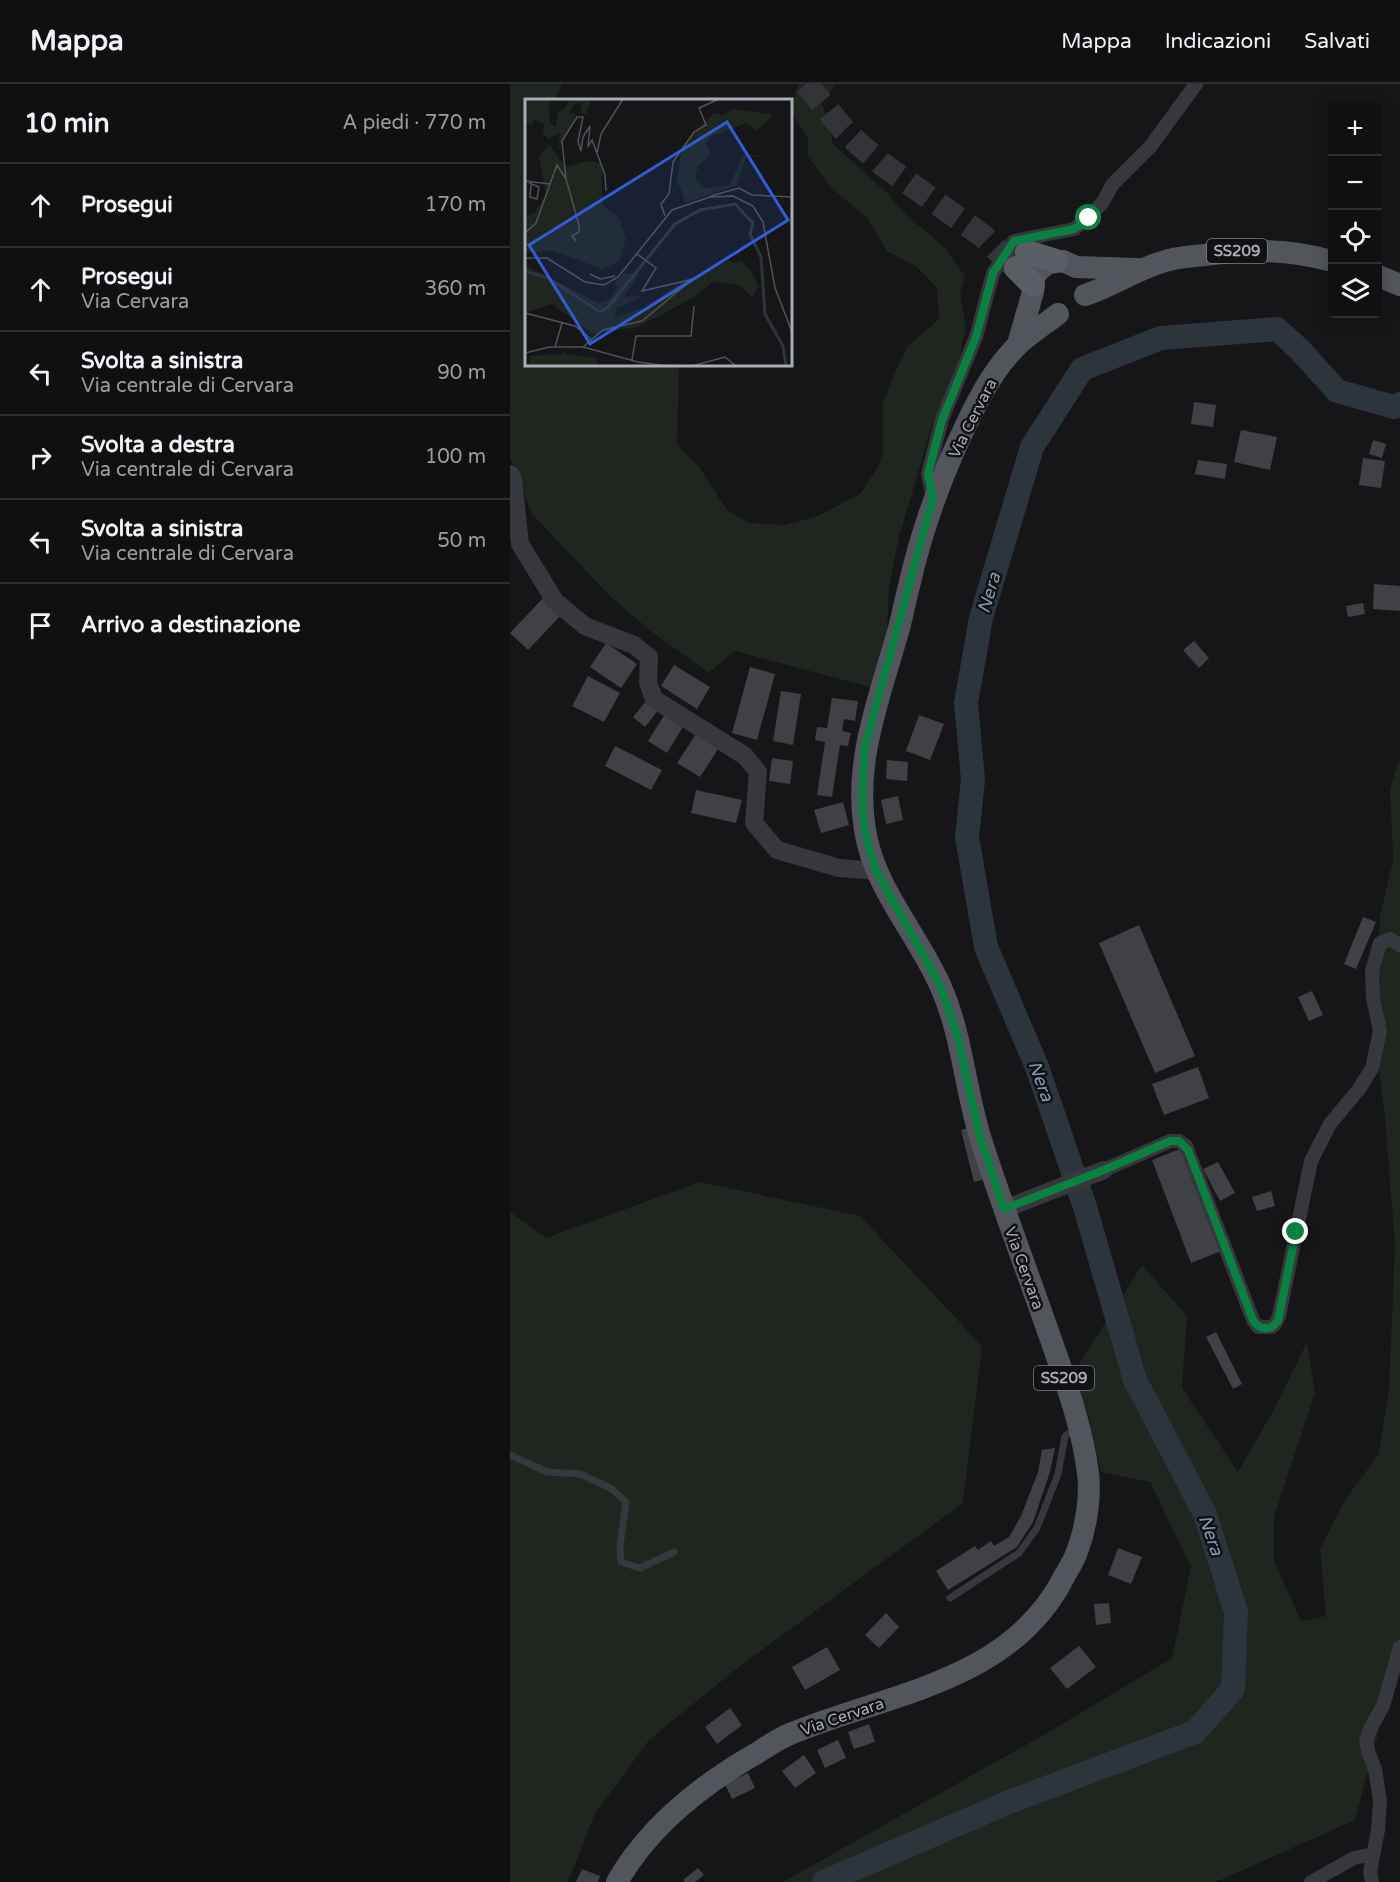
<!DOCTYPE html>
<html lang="it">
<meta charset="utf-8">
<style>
:root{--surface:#101012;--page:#1e1e20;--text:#f1f3f6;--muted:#9c9d9f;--line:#303032}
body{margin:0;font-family:"Varela Round",sans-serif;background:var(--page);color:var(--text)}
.controls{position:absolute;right:18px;top:18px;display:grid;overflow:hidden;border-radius:6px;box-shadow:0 3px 15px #0003}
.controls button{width:54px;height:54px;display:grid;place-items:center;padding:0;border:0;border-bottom:2px solid var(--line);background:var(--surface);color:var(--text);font:30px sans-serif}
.stop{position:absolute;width:18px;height:18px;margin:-14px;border:4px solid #0b8043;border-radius:50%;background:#fff}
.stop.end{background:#0b8043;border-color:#fff;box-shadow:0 2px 6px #0008}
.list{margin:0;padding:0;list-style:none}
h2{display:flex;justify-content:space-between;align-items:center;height:78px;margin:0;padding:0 24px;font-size:26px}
h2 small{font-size:20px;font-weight:400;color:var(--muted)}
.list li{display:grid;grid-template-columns:39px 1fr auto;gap:18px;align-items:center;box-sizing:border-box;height:84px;padding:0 24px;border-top:2px solid var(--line)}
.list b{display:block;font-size:22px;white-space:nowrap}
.list p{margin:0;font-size:20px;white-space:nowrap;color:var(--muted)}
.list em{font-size:20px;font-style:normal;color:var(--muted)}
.icon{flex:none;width:33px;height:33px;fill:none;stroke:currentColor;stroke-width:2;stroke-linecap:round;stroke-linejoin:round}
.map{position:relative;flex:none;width:890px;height:1798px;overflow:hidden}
header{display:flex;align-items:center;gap:36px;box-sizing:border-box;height:84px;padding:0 30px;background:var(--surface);border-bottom:2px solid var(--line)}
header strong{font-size:28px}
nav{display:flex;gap:33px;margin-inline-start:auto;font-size:21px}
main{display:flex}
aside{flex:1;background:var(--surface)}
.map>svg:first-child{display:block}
</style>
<header>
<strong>Mappa</strong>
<nav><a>Mappa</a><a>Indicazioni</a><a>Salvati</a></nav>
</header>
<main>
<aside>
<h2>10 min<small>A piedi · 770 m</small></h2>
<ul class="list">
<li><svg class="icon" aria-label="ahead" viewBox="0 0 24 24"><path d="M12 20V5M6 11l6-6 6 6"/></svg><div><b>Prosegui</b></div><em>170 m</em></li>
<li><svg class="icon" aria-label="ahead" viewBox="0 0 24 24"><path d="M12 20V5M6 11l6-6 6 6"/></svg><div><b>Prosegui</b><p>Via Cervara</p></div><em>360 m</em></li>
<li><svg class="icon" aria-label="left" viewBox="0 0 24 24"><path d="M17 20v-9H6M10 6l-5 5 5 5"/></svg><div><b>Svolta a sinistra</b><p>Via centrale di Cervara</p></div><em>90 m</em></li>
<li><svg class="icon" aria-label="right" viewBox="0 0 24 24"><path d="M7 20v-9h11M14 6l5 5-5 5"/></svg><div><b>Svolta a destra</b><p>Via centrale di Cervara</p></div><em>100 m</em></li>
<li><svg class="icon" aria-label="left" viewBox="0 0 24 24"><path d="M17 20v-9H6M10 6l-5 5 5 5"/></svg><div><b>Svolta a sinistra</b><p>Via centrale di Cervara</p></div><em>50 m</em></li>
<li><svg class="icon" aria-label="arrive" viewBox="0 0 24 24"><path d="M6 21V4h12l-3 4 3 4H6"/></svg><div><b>Arrivo a destinazione</b></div></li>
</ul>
</aside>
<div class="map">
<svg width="890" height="1798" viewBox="0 0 890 1798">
<rect width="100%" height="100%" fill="#161618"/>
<path fill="#1e261f" d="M0 0H52L45 16H16V280L169 281 167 360 189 383 217 426 238 439 275 441 308 432 350 410 368 383 373 367V320L382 296 397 263 429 235 427 204 407 183 377 167 357 133 323 106 298 73V54L281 27 288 0H325L312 19 323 60 377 109 397 132 433 162 455 192 450 209 456 243 447 283 422 341 389 453 379 503 377 552 360 603 224 567 199 589 142 548 101 513 22 430 0 373Z
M890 673V1568L845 1736 706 1798H273L537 1649 662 1574 681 1483 640 1398 591 1388 579 1333 564 1288 632 1181 677 1232 672 1304 728 1388 767 1320 797 1258 805 1309 764 1433V1477L791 1537 816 1532 810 1465 835 1416 869 1370 879 1304 885 1161 875 1035 864 945 870 833 883 776 880 705Z
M190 1098 350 1132 472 1262 453 1419 230 1582 139 1656 85 1729 58 1798H0V1128L36 1154Z"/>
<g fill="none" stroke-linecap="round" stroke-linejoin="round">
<path stroke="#2c353c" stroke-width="24" d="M314 1798 499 1718 685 1648 723 1605 726 1528 695 1430 625 1296 575 1123 527 983 476 863 457 753 463 696 456 619 471 534 522 363 572 285 651 254 767 245 790 266 827 307 884 323 890 320"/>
</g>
<path fill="#404145" d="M684 318 706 321 703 343 681 340Z
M731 346 767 353 760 386 724 378Z
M863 356 876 360 872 374 859 370Z
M853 374 875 377 871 404 849 401Z
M688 376 717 380 715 395 685 390Z
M864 500 890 502V527L863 525Z
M35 512 53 529 18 566 0 549Z
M853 519 855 530 838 533 836 522Z
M684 557 699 574 689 584 673 566Z
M96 559 127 580 111 604 80 583Z
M164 581 200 603 187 625 151 602Z
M240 583 265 590 247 656 222 649Z
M78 592 110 609 94 638 62 622Z
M271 607 291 610 283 661 263 657Z
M322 614 348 617 345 637 334 635 332 647 341 649 338 662 330 661 322 713 307 711 315 658 305 656 307 643 317 644Z
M137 616 149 625 135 643 123 633Z
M155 630 174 641 157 669 138 657Z
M409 631 434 640 420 676 396 667Z
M188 647 210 662 190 693 167 679Z
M105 662 152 686 141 706 95 682Z
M262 674 283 677 280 700 259 697Z
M377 676 398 678 397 697 376 695Z
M186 706 232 716 226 739 181 729Z
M388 712 393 736 376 740 371 716Z
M333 718 339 741 311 749 304 726Z
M853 833 866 838 846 885 834 880Z
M629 841 685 972 645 989 589 859Z
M802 907 813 931 799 937 788 913Z
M688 983 699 1014 654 1031 642 1000Z
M466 1042 479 1094 464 1098 451 1046Z
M675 1063 714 1166 681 1179 642 1076Z
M708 1078 725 1109 710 1117 693 1085Z
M761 1107 765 1122 747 1127 742 1113Z
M706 1248 732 1300 723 1305 696 1253Z
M545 1364 540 1388 523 1438 507 1463 438 1506 426 1487 465 1462 468 1466 481 1457 484 1462 499 1453 511 1432 528 1388 532 1366Z
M608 1464 632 1473 621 1500 598 1491Z
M599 1519 601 1539 586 1541 584 1520Z
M376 1529 389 1543 369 1564 355 1551Z
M569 1562 586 1583 557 1605 540 1584Z
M317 1563 330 1586 295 1606 282 1583Z
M220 1624 232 1641 207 1660 195 1643Z
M359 1640 365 1658 344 1665 338 1648Z
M328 1656 336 1674 315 1684 307 1666Z
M294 1671 306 1689 285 1704 272 1687Z
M238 1689 245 1704 222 1715 215 1700Z
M188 1784 194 1791 185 1798H175L173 1796Z
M72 1785 90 1792 88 1798H66Z"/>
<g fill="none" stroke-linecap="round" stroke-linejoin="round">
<path stroke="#333438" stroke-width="24" stroke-dasharray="24 12" stroke-linecap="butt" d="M296 0 334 46 351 62 372 80 473 152 506 184"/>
<path stroke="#37383d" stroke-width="7" d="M0 1371 37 1388 70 1390 102 1405 116 1418 110 1462 111 1478 130 1484 164 1468
M440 1514 509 1469 527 1444 548 1390 555 1352 565 1345"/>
<path stroke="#37383d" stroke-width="14" d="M423 414 418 390 432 335 466 253 483 189 504 157 564 145 578 134 593 118 602 101 640 63 686 0
M594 1086 660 1057H669L676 1062 743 1236 748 1243H762L765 1240 769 1232 801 1077 820 1040 849 1005 862 984 870 947 863 914 862 887 870 859 880 855 890 861
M801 1798 844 1774 863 1770
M862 1798 860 1788 868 1746 870 1717 865 1685 858 1667 856 1656 861 1643 873 1622 890 1563"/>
<path stroke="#37383d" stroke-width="18" d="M0 390 3 395 10 460 45 517 75 542 124 561 139 573 138 599 144 615 235 672 248 688 244 739 267 766 329 784 366 787
M494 1125 594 1086"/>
<path stroke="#53555c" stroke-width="22" d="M868 192 890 201
M575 211C604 202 629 183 659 176 671 173 684 172 695 171 741 165 778 165 822 177
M508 260 523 208 524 194 527 188 538 179 553 177 566 183 628 185
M107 1798C139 1742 191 1701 247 1669 258 1662 268 1655 280 1650 379 1609 502 1598 555 1491 560 1483 565 1474 568 1465 576 1443 581 1412 578 1389 572 1341 555 1296 539 1250 517 1187 493 1124 472 1059 455 1008 453 952 430 901 407 849 364 804 355 746 344 681 367 620 385 558 391 540 394 521 399 502 412 445 431 392 457 339 469 313 483 287 503 266 515 252 533 242 548 230"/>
<path stroke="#5b5e65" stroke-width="24" d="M517 168 546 177
M506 184 523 201"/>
</g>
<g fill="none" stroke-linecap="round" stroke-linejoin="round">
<path stroke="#0b8043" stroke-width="8" d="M579 134 564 145 504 157 483 189 466 253 432 336 418 390 423 414 355 662 352 718 355 749 366 787 430 901 447 950 470 1053 494 1125 594 1086 660 1057H669L678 1066 743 1236C747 1243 753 1246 762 1243L768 1237 786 1148"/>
</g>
<g text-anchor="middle" stroke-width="5" stroke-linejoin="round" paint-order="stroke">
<g fill="#111113" stroke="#7b7e86" stroke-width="1.5">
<rect x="697" y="155" width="60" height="24" rx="4.5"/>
<rect x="524" y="1282" width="60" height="24" rx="4.5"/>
</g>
<g font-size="15" font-weight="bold" fill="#a8adb8">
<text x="727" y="172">SS209</text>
<text x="554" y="1299">SS209</text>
</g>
<g font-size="16" fill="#a8adb8" stroke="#111113">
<text transform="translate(462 334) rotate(-63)" y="6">Via Cervara</text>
<text transform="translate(515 1184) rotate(70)" y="6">Via Cervara</text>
<text transform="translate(332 1632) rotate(-19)" y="6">Via Cervara</text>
</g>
<g font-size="18" font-style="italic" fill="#7f9bb3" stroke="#111113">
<text transform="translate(479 509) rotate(-74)" y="6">Nera</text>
<text transform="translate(531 997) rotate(70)" y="6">Nera</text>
<text transform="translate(701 1451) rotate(71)" y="6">Nera</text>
</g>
</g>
<g transform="translate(15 15)">
<rect width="267" height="267" fill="#161618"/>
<path d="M0 0H24L25 24 31 28 33 14 41 9 44 0H66L61 15 54 14 57 8 54 3 46 9 45 14 51 16 33 52 35 34 23 40 18 34 19 25 9 20 7 27 0 23ZM209 10 248 16 232 32 221 24 187 37 181 44 186 56 174 66 170 76 172 83 181 89 205 86 218 56 248 58H221L212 86 160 104 155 87 151 85 156 55 164 39 189 14 198 16ZM24 45 40 68 64 62 77 64V106L94 119 101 139 95 162 77 170 29 152 0 154V118L10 113 21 95 14 58ZM204 161 209 164 216 162 225 171 234 187 227 198 214 186 188 183 164 201 113 228 69 235 27 205 0 214V166L74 204 85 200 92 189 90 183 99 174H115L99 198 118 197 92 209 89 218 119 209 157 183ZM38 251 41 255 72 259V267L5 266V257L37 255Z" fill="#1e261f"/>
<path fill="none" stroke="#2c353c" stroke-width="3" d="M0 172 23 179 75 213 83 208 150 125 175 111 210 105 228 124 225 135 236 158 240 215 258 247 261 267"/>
<path fill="none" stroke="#505258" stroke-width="1.5" d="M72 54 80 76 81 92M41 80 54 126V133L47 137 51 142M0 82 25 85 32 66 41 80 37 42 52 18H58L53 42 56 52 58 38 65 27 63 48 67 41 72 54 76 35 98 0M4 84 14 88 12 100 5 98 6 86M186 97 214 89 227 96 267 98M140 117 136 105 144 95 148 63 169 33 181 26 174 9 194 0M0 134 11 124 25 85M0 159H22L60 183 79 186 93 178 147 111 185 98 208 97 228 107 238 123 250 189 267 233M65 175 75 180 90 177M0 214 50 227 66 240M30 248 37 224M58 248 78 231 117 222 168 180 117 192 131 169 112 155M0 254 24 248H58L113 263 143 267M107 261 111 237H166L169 207M167 267 200 258 211 267"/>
<path fill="#325cd3" fill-opacity="0.15" stroke="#325cd3" stroke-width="3" d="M202 23 263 121 65 245 4 146Z"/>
<rect width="267" height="267" fill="none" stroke="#a8adb8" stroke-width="3"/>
</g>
</svg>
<div class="controls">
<button>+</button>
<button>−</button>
<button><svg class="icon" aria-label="locate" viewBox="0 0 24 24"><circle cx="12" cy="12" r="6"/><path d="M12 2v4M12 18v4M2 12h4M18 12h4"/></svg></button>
<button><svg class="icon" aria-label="layers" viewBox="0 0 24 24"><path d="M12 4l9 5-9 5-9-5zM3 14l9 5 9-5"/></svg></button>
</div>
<div class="stop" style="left:579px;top:134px"></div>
<div class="stop end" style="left:786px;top:1148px"></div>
</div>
</main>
